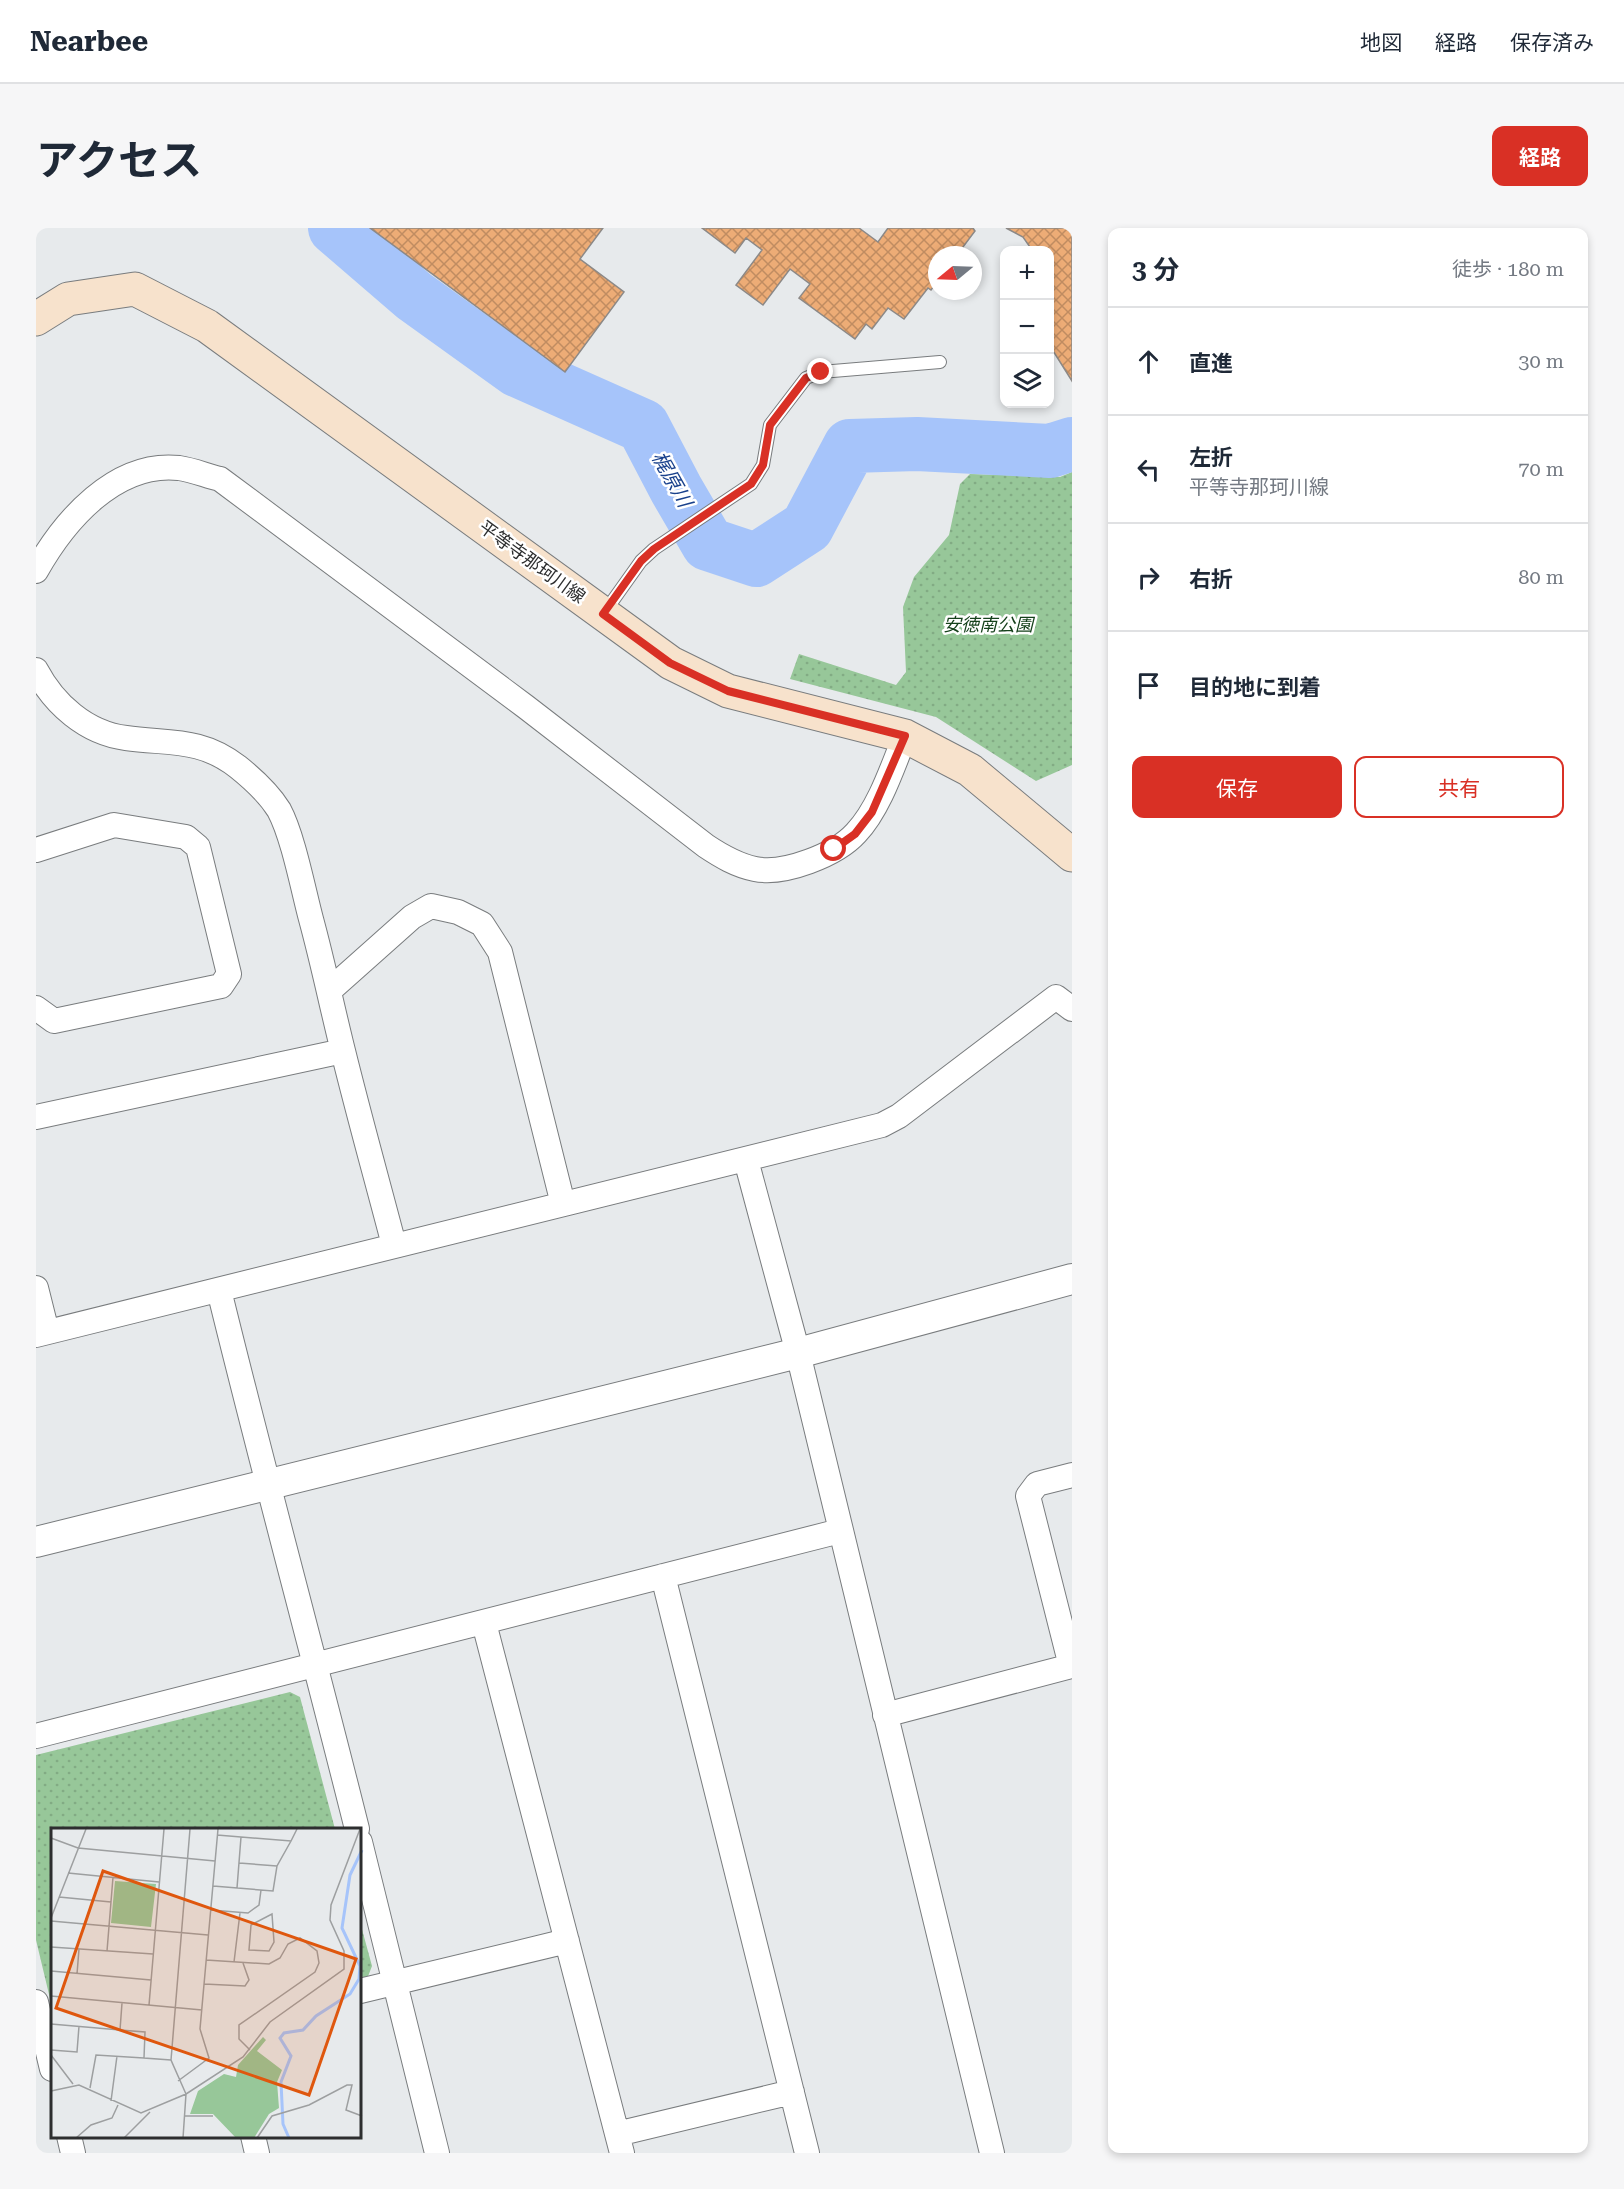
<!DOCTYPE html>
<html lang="ja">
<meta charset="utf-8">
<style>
:root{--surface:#fff;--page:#f6f6f7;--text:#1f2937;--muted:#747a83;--line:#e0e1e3;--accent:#d93025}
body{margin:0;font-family:"Roboto Serif","Noto Sans JP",serif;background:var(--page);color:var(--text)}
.controls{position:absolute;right:18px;top:18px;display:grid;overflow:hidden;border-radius:12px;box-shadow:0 3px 9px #0003}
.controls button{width:54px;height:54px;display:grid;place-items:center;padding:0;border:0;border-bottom:2px solid var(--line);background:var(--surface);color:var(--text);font:30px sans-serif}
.compass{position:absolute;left:892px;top:18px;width:54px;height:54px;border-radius:50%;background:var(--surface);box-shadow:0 3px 9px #0003;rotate:251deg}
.stop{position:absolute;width:18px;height:18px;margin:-14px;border:4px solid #d93025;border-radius:50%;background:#fff}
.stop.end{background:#d93025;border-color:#fff;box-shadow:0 2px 6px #0008}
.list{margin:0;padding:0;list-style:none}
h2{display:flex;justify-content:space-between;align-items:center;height:78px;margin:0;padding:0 24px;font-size:26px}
h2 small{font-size:20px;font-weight:400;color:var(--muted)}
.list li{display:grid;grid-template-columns:39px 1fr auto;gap:18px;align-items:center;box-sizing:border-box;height:108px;padding:0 24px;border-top:2px solid var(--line)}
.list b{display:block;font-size:22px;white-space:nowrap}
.list p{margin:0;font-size:20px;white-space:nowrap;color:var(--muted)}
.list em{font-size:20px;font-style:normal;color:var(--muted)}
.actions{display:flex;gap:12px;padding:18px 24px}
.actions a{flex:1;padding:14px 0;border:2px solid var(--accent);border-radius:12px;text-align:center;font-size:21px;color:var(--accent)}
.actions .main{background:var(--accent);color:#fff}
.icon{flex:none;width:33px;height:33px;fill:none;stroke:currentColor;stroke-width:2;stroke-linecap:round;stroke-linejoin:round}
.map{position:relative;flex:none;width:1036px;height:1925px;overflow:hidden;border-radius:12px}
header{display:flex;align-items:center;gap:36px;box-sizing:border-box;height:84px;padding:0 30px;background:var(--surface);border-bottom:2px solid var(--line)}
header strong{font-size:28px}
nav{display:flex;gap:33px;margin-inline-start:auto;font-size:21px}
.intro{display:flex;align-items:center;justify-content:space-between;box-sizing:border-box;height:144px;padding:0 36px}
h1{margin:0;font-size:42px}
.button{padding:15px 27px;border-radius:12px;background:var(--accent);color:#fff;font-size:21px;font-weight:700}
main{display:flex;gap:36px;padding:0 36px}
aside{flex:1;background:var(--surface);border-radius:12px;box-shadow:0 3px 9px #0003}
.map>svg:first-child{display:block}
</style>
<header>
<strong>Nearbee</strong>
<nav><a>地図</a><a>経路</a><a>保存済み</a></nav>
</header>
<div class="intro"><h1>アクセス</h1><a class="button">経路</a></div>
<main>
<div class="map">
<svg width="1036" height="1925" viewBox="0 0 1036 1925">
<defs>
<pattern id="park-dots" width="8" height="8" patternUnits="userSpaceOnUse" patternTransform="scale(1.5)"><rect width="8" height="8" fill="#97c799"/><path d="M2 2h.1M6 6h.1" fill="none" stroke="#82ab84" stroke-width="1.8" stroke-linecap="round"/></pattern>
<pattern id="building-cross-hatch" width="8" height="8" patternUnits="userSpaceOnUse" patternTransform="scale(1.5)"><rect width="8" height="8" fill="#edac76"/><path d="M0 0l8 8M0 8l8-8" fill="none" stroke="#c08c61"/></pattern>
</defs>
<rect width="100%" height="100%" fill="#e7eaec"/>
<path fill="url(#park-dots)" d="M1036 244V537L1000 553 900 489 754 451 763 426 860 457 870 444 867 379 878 349 913 307 924 256 934 246 1024 249Z
M254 1464 264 1469 299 1601H16V1779L0 1712V1527Z
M324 1694 336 1738 331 1751 324 1753Z"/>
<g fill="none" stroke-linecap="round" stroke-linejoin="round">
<path stroke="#a6c4fa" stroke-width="54" d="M299 0 378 68 481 142 607 198 640 261 672 316 720 332 771 299 814 218 881 216 1014 223 1036 216"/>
</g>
<path fill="url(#building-cross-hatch)" stroke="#8c8987" stroke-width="1.5" d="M334 0H567L544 31 588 64 529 144Z
M666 0H823L842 14 852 0H937L939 3 921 27H901V54L895 62 892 60 868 91 852 80 836 101 830 96 819 111 763 70 774 56 754 41 727 77 700 57 726 22 710 10 699 25Z
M970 0H1036V153L1014 118V22H996L987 9Z"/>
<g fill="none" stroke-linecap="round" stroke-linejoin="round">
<g stroke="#797c7e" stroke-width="14">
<path id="service" d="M568 385 605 333 618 321 715 256 727 237 734 197 770 150 785 144 904 134"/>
</g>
<g stroke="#797c7e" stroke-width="26">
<path id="minor" d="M0 343C28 293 79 233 143 240 157 242 171 248 184 251L490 479 670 618C685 628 700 637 719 641 748 647 800 627 820 605 843 581 857 538 869 508
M0 442C18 476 50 505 90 510 134 516 165 510 202 539 217 551 233 566 243 582 257 608 267 661 275 691 287 735 296 779 307 823 323 888 341 952 358 1017
M0 622 78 597 150 609 162 619 193 746 185 758 18 793 0 780
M294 762 376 689 395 678 422 684 446 696 464 724 527 976
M0 889 307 823
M710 932 762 1125 956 1925
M0 1060 11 1104
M183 1062C227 1242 276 1421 321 1601
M0 1107 846 897 863 888 1020 769 1036 781
M627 1348 771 1925
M448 1395 586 1925
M849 1487 1035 1438 992 1268 1001 1256 1036 1247
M0 1508 804 1303
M324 1614 401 1925
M324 1763 531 1713
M0 1774 16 1841
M581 1906 756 1864
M33 1908 37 1925
M217 1908 221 1925"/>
</g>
<g stroke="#797c7e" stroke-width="32">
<path id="tertiary" d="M0 1314 762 1125 1036 1051"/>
</g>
<g stroke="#797c7e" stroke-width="35">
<path id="secondary" d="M0 91 32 71 99 61 171 98 635 435 692 463 869 508 934 542 1036 627"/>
</g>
<use href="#service" stroke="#fff" stroke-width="12"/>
<use href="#minor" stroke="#fff" stroke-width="24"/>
<use href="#tertiary" stroke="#fff" stroke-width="30"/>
<use href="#secondary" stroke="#f7e2cc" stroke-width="33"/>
</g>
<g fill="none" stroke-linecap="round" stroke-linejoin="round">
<path stroke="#d93025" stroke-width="8" d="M785 144 770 150 734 197 727 237 715 256 618 321 605 333 567 386 634 435 692 463 869 508 836 584 819 606 798 621"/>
</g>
<g text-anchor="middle" stroke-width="5" stroke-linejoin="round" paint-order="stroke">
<g font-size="18" fill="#2d2e2f" stroke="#fff">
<text transform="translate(496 334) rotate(36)" y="6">平等寺那珂川線</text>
</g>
<g font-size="18" font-style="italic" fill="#15411b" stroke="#fff">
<text x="952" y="403">安徳南公園</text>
</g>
<g font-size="20" font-style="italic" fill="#19418c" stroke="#fff">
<text transform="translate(636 251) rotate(61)" y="7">梶原川</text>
</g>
</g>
<g transform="translate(15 1600)">
<rect width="310" height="310" fill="#e7eaec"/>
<path d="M64 53 105 56 100 99 60 95ZM212 209 215 212 206 223 231 242 226 254 228 280 218 286 203 310H185L162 286H139L147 263 173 246 185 249 187 237Z" fill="#97c799"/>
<path fill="none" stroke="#a6c4fa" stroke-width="3" d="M238 310 232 296 230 254 240 228 229 210 233 205 252 202 265 188 299 166 308 151 309 138 291 100 299 47 311 22"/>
<path fill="none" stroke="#9d9fa0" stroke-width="1.5" d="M166 7 240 13 246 1M0 10 27 20 164 33M188 35 226 38M17 45 108 54M162 58 222 63 226 38 240 13M186 60 190 9M8 69 60 74M160 82 197 85 208 77 210 62M221 86 223 114 218 123 198 122 200 97ZM0 90 35 1M0 93 157 107M0 119 102 126M56 123 62 49M155 132 218 136 229 130 237 116 249 110 266 123 268 135 264 144 188 197V211L199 222M183 134 189 85M0 143 100 152M26 146 28 121M153 156 194 158 198 152 192 135M0 168 151 182M71 175 69 202 94 204 93 230 120 232M98 177 113 1M0 196 69 202M0 222 26 224 28 198M0 227 22 256M127 253 158 230 149 201 167 1M39 260 45 227 93 230M0 263 28 257 90 285 135 266 120 232 139 1M60 273 66 228M134 288H162M25 310 40 297 61 290 67 277M73 310 99 284M132 310 135 266 192 229 219 194 293 141V123L279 92 280 77 309 1M206 310 221 288 258 277 296 257H301L295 282 311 288"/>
<path fill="#df570e" fill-opacity="0.15" stroke="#df570e" stroke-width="3" d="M52 43 305 131 258 267 5 180Z"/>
<rect width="310" height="310" fill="none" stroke="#2d2e2f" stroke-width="3"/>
</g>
</svg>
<div class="controls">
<button>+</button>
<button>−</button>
<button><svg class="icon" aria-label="layers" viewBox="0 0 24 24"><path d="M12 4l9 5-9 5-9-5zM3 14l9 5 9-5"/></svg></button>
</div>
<svg class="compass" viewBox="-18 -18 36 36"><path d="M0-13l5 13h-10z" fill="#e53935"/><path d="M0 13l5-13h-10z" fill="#747a83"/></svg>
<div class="stop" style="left:798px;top:621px"></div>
<div class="stop end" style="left:785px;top:144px"></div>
</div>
<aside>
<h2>3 分<small>徒歩 · 180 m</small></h2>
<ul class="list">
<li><svg class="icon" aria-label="ahead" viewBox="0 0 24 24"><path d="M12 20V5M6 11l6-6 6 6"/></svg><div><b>直進</b></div><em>30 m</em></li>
<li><svg class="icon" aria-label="left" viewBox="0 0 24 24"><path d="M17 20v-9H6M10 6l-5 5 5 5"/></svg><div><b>左折</b><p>平等寺那珂川線</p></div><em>70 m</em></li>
<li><svg class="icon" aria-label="right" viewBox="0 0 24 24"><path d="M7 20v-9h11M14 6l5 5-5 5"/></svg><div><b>右折</b></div><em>80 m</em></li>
<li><svg class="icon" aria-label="arrive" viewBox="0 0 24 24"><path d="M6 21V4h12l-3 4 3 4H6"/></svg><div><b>目的地に到着</b></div></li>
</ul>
<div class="actions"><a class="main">保存</a><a>共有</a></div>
</aside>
</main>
